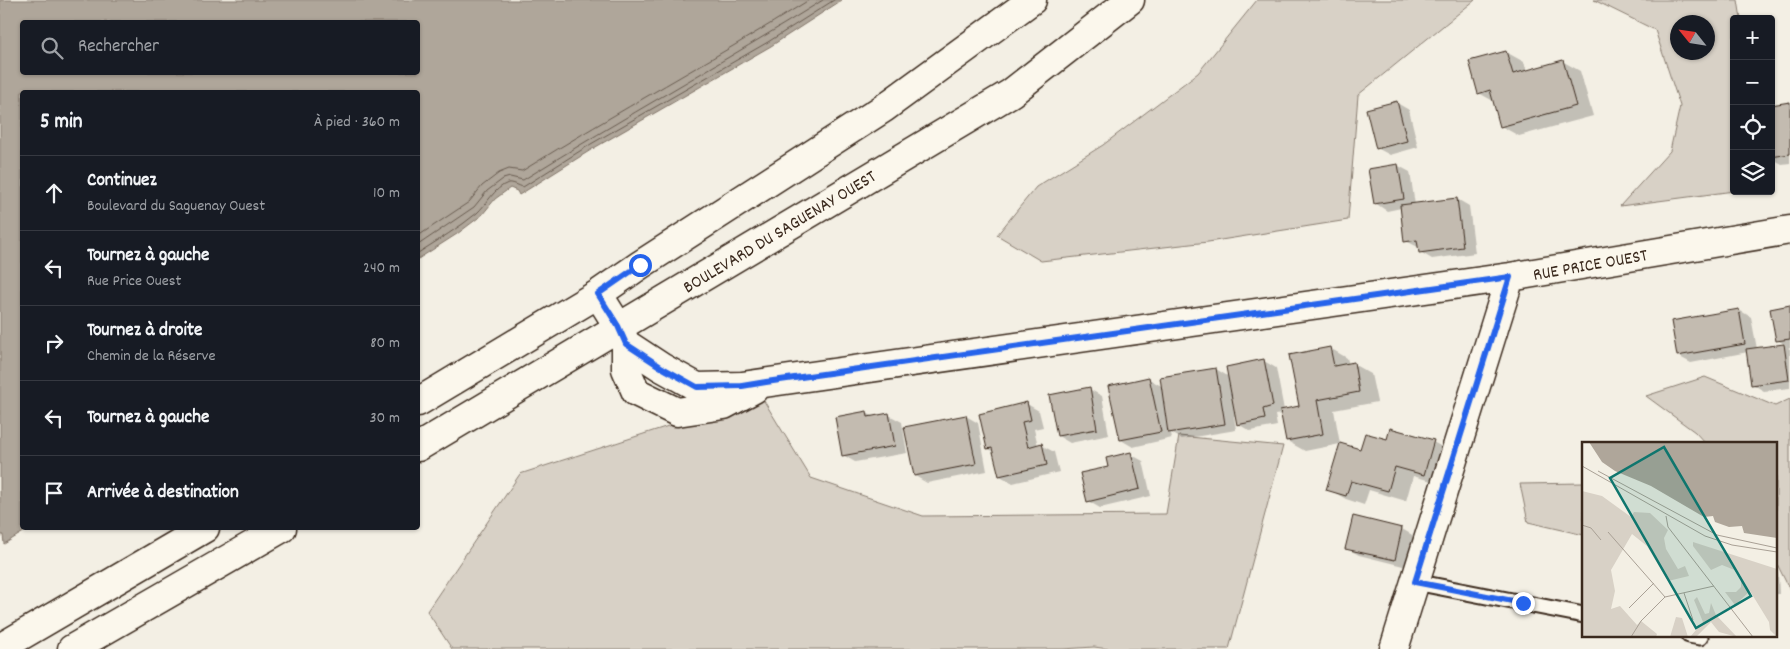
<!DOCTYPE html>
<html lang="fr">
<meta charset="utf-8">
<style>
:root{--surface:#171b24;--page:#242831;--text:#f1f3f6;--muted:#9ea1a6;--line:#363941}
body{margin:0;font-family:Dekko,sans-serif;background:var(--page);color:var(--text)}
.controls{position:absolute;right:15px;top:15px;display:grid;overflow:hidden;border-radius:5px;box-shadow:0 1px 4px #0004}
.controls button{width:45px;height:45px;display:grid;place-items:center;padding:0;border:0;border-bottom:1px solid var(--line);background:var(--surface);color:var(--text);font:25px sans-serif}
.compass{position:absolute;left:1670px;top:15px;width:45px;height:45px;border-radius:50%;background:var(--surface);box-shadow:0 1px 4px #0004;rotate:300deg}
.stop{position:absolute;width:15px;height:15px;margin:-11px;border:4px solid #2563eb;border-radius:50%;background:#fff}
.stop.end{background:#2563eb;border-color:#fff;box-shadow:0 1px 5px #0008}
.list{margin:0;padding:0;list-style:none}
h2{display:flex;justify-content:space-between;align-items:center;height:65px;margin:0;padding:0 20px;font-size:21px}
h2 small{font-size:16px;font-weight:400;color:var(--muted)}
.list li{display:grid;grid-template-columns:32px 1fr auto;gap:15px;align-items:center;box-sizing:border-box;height:75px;padding:0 20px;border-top:1px solid var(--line)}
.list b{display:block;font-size:19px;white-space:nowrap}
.list p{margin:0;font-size:16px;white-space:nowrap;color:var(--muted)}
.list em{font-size:16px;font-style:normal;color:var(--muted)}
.icon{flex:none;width:28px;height:28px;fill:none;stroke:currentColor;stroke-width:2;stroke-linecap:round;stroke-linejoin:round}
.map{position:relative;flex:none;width:1790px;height:649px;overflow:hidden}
.search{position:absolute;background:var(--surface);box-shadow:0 1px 4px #0004;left:20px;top:20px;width:400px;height:55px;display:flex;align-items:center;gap:12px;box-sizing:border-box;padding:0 18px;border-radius:5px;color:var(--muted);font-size:19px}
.panel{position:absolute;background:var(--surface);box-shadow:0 1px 4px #0004;left:20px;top:90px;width:400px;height:440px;border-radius:5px}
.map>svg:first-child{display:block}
</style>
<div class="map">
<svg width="1790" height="649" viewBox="0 0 1790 649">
<rect width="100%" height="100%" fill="#f3efe4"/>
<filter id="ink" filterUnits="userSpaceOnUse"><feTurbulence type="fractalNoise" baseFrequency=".02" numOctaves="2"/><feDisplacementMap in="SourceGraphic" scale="10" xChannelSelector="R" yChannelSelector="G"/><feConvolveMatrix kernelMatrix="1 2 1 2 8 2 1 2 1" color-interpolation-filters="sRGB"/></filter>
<g filter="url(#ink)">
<path fill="#d8d1c6" stroke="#8a7e72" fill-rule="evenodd" d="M1257 0H1475L1358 95 1348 220 1208 242 1041 261 997 235 1036 187 1103 145 1198 73Z
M1594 0H1738L1741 19H1734V191L1620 206 1670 151 1680 106 1655 30ZM1678 22H1708V52H1678Z
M1705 377 1775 406 1790 399V590L1776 562V443H1705L1695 432 1646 396Z
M761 396 811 478 923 516 1166 514 1179 436 1283 446 1229 649H1109L1094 647 1063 649H452L427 611 520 474Z
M1584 483V535L1528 522 1520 484Z"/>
<path fill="#afa69a" stroke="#817468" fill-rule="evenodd" d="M0 0H842L771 46 594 148 519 195 517 191 510 188 495 199 482 215 457 234 418 259V92H22V528H30L4 544 3 535 0 534ZM22 22H418V72H22Z"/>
<path fill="#0003" d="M1506 52 1524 62 1527 71 1562 61 1580 71 1593 116 1519 136 1501 126 1495 102 1479 93Z
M1397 103 1409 110 1418 147 1390 155 1377 148Z
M1790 103V163L1782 164 1771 158V106Z
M1397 165 1410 172 1415 205 1457 199 1469 206 1475 253 1432 259 1420 252V248L1406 241 1401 208 1387 211 1375 203Z
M1790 306V347L1788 348 1790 349V388L1764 391 1752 384 1748 352 1691 363 1678 356 1739 310 1751 317 1757 349 1786 345 1777 340Z
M1330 348 1347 358 1349 365 1353 364 1371 374 1377 402 1334 410 1340 444 1305 451 1287 441 1282 414 1275 415 1277 426 1250 431 1238 424 1237 416H1234L1236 430 1182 439 1171 433 1172 438 1133 447 1121 440 1149 379 1163 387 1216 369 1229 377 1264 361 1276 368 1284 410 1300 407Z
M1089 389 1102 396 1109 435 1070 443 1058 436Z
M1027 404 1039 411 1043 427 1034 429 1038 446 1041 445 1054 452 1059 472 1013 483 1000 476 995 452 988 449Z
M866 413 875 417 889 415 902 422 907 453 855 462 843 455Z
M966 416 978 423 987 471 927 483 915 476Z
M1388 440 1433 442 1451 452 1442 484 1413 476 1406 501 1369 490 1364 505 1346 499 1328 489 1361 450Z
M1130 454 1143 461 1151 496 1100 508 1088 501 1109 468Z
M1354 518 1402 529 1414 536 1407 567 1359 555 1346 548Z
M1776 572 1778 573 1779 594H1776Z"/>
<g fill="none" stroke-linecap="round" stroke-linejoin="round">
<path stroke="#695c50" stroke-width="1" d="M418 236 469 202 482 186 499 173 509 169 522 171C616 112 715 59 809 0
M418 245 474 207 487 191 503 179 510 177 523 180C622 118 724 62 823 0
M418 253C438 240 459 228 477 213 487 204 494 188 508 183 513 182 519 186 523 187L591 144 768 42 834 0"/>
</g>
<path fill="#c3bbb0" stroke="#3b2a1e" d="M1506 51 1513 74 1563 60 1576 106 1500 127 1490 90 1478 94 1469 61Z
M1397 101 1407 141 1376 149 1366 109Z
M1790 102V154L1771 157V105Z
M1398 164 1404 199 1374 204 1368 169Z
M1457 198 1463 247 1419 253 1417 240 1404 242 1400 205Z
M1790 305V339L1776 341 1770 309Z
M1739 309 1745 344 1677 356 1671 321Z
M1784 344 1789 380 1751 385 1746 349Z
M1330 347 1334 366 1354 362 1359 392 1317 400 1323 434 1286 441 1280 410 1299 406 1289 355Z
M1264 359 1273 406 1263 409 1265 419 1237 425 1226 367Z
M1216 368 1225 424 1168 433 1160 377Z
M1149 377 1161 432 1120 440 1108 386Z
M1090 387 1097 429 1057 436 1049 395Z
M1027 402 1031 420 1022 422 1028 447 1042 443 1047 465 999 476 992 448 987 449 979 414Z
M867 411 868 417 889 413 895 446 842 456 835 417Z
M966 415 976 464 914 476 904 427Z
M1390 428 1434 440 1424 475 1395 467 1388 491 1351 481 1346 496 1326 490 1340 443 1360 449 1365 433 1387 439Z
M1131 452 1140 489 1087 502 1080 473 1108 467 1106 458Z
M1353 516 1402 528 1395 560 1345 549Z"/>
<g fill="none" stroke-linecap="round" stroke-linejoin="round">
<g stroke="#3b2a1e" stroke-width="19">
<path id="lane" d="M1415 582 1584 615
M1689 635 1700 637"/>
</g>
<g stroke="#3b2a1e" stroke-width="31">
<path id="secondary" d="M598 294 618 326 626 344 661 367 697 387 742 386 1510 277 1790 230
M626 344V369L636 392 677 412 724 405 754 389
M418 402 598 294 640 265 884 108 1032 0
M418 447 1011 93 1130 0
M0 648 205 528
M72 649 282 528
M1394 649 1510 277"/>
</g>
<use href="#lane" stroke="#fbf7ec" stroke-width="15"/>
<use href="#secondary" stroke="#fbf7ec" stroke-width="28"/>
</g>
</g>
<g fill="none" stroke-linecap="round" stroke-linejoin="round" filter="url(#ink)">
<path stroke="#2563eb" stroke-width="6" d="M640 265 598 294 618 326 626 344 661 367 697 387 742 386 766 382 1510 277 1415 582 1523 603"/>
</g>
<g text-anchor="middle" stroke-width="4" stroke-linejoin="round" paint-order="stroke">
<g font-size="18" fill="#3b2a1e" stroke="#fbf7ec">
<text transform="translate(779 231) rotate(-31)" y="6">BOULEVARD DU SAGUENAY OUEST</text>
<text transform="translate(1590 264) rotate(-10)" y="6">RUE PRICE OUEST</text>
</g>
</g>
<g transform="translate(1582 442)">
<rect width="195" height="195" fill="#f3efe4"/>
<path d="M0 49 20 54 49 75 52 70 68 71 86 88 82 96 84 107 96 127 103 124 107 134 86 139 65 104 50 92 29 128 33 149 29 167 38 164 55 183 59 179 75 192 74 195H0ZM111 100 195 127V195L188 188 187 180 168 149 153 163 143 150H154L159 145V134L155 129 140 123 129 128 111 104ZM115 155 123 172 127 171 129 161 134 173 155 195 137 190 129 180 114 195H108L121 180 112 158ZM94 175 100 176 106 195H88Z" fill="#d8d1c6"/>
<path d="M7 0H195V96L162 91 160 84 147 85 133 80 131 74 122 75 69 44 33 29 20 20Z" fill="#afa69a"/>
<path fill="none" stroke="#a9a095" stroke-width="1" d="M0 24 123 94 150 103 195 110M16 29 135 93 195 106M84 74 86 85 171 195M0 83 9 86 19 98M26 90 83 155M102 151 111 178M47 166 72 141M49 195 59 179 83 155 132 144"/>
<path fill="#0f766e" fill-opacity="0.15" stroke="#0f766e" stroke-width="2.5" d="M82 5 169 154 114 186 28 36Z"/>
<rect width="195" height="195" fill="none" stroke="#3b2a1e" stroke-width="2.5"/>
</g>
</svg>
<div class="controls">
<button>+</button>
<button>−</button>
<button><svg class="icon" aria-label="locate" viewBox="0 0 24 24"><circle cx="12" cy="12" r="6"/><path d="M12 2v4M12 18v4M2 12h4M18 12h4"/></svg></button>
<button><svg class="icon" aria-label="layers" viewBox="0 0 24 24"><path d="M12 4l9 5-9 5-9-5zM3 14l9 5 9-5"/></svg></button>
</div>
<svg class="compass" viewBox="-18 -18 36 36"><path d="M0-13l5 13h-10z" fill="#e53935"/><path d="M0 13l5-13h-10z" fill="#9ea1a6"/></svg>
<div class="stop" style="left:640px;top:265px"></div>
<div class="stop end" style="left:1523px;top:603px"></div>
<div class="search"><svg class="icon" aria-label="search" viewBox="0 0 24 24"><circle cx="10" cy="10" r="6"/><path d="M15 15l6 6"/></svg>Rechercher</div>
<section class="panel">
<h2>5 min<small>À pied · 360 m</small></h2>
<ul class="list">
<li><svg class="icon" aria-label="ahead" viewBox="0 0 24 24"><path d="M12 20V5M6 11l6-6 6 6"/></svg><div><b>Continuez</b><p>Boulevard du Saguenay Ouest</p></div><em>10 m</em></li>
<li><svg class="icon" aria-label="left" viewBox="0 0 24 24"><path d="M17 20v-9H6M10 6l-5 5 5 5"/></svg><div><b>Tournez à gauche</b><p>Rue Price Ouest</p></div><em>240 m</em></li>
<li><svg class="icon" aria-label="right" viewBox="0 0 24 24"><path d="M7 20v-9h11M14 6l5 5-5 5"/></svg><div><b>Tournez à droite</b><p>Chemin de la Réserve</p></div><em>80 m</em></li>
<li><svg class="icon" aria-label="left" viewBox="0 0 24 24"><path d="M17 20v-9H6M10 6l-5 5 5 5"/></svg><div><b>Tournez à gauche</b></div><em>30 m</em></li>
<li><svg class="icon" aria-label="arrive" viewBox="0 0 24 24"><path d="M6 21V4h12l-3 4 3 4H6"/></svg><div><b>Arrivée à destination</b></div></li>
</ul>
</section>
</div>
